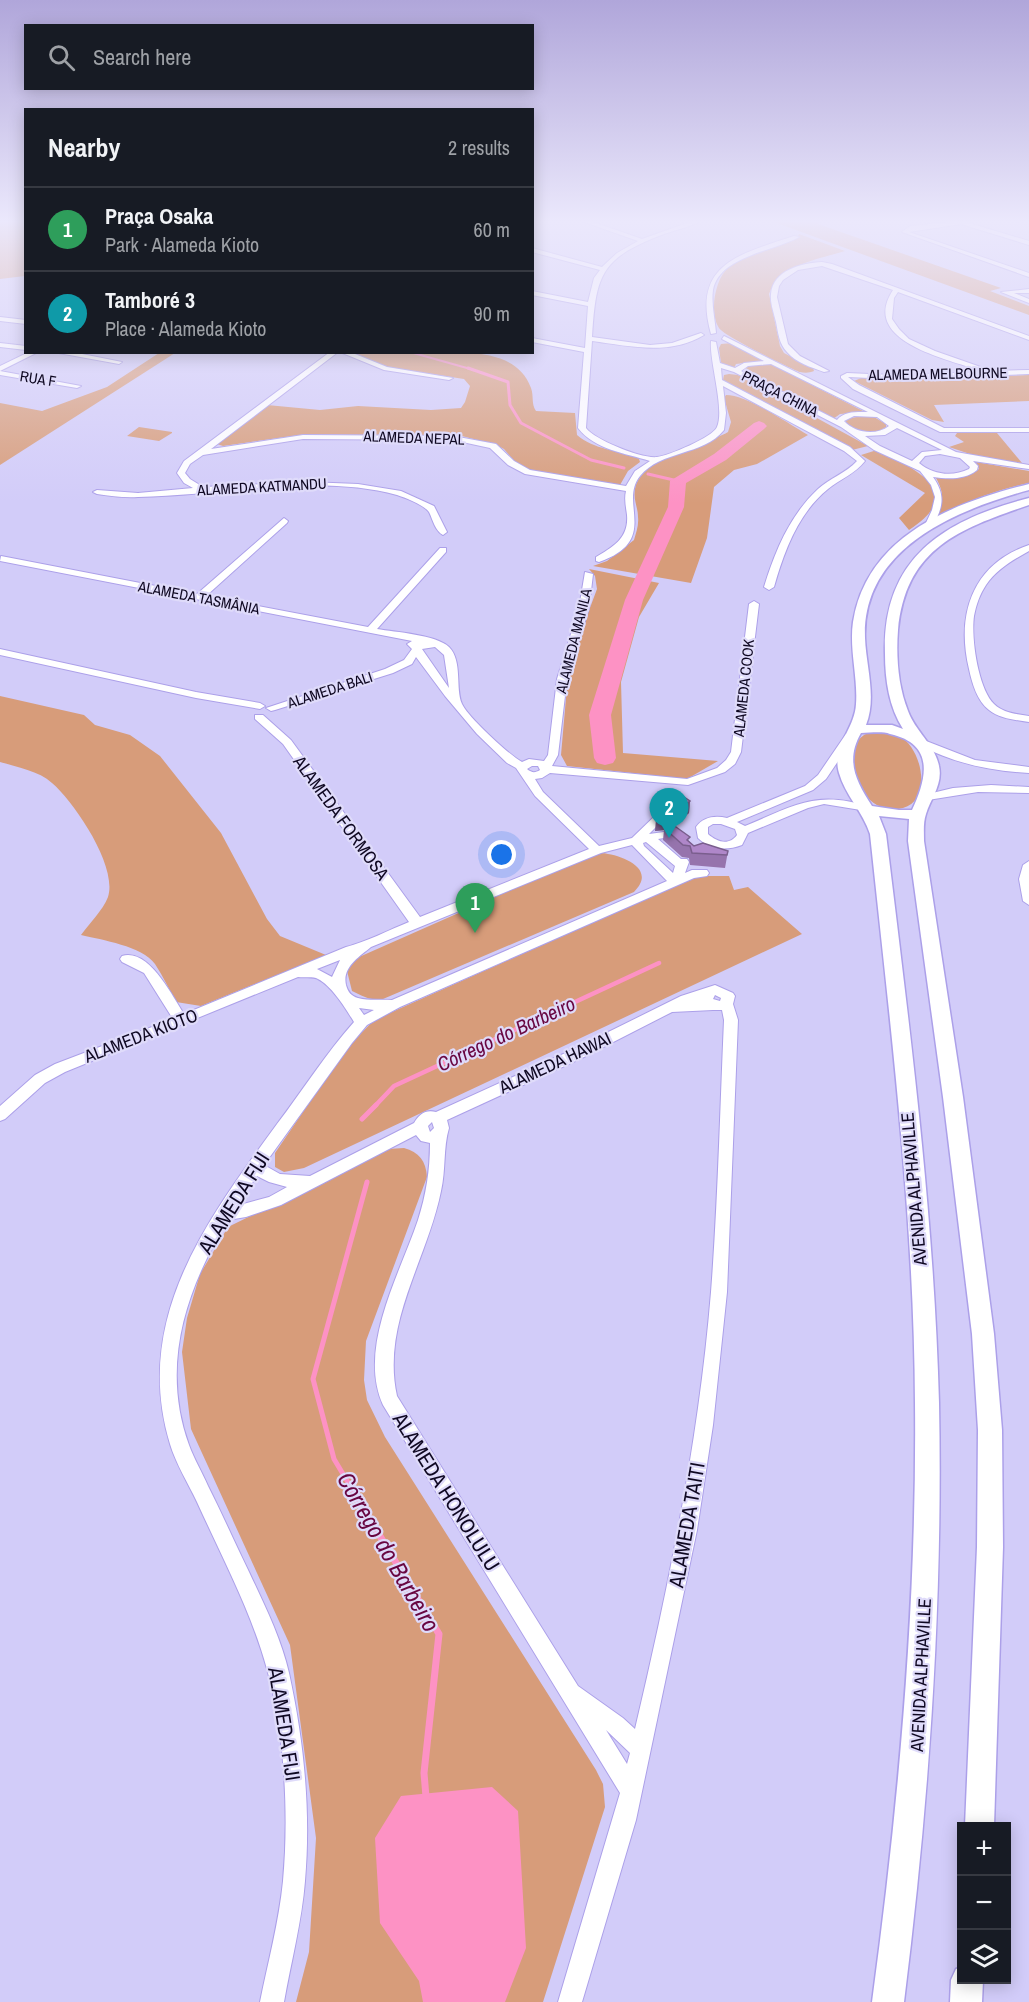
<!DOCTYPE html>
<meta charset="utf-8">
<style>
:root{--surface:#171b24;--page:#20242c;--text:#f1f3f6;--muted:#9ea1a6;--line:#363941;--accent:#d93025}
body{margin:0;font-family:"Archivo Narrow",sans-serif;background:var(--page);color:var(--text)}
.controls{position:absolute;right:18px;bottom:18px;display:grid;overflow:hidden;border-radius:0px;box-shadow:0 3px 15px #0003}
.controls button{width:54px;height:54px;display:grid;place-items:center;padding:0;border:0;border-bottom:2px solid var(--line);background:var(--surface);color:var(--text);font:30px sans-serif}
.you{position:absolute;left:502px;top:855px;width:21px;height:21px;margin:-15px;border:4px solid #fff;border-radius:50%;background:#1a73e8;box-shadow:0 0 0 9px #1a73e833}
.badge{display:grid;place-items:center;width:39px;height:39px;border-radius:50%;background:var(--accent);color:#fff;font-size:20px;font-weight:700}
.pin{position:absolute;translate:-50% -50px;filter:drop-shadow(0 2px 3px #0008)}
.pin::after{content:'';position:absolute;top:32px;width:21px;height:18px;background:inherit;clip-path:polygon(0 0,100% 0,50% 100%)}
.list{margin:0;padding:0;list-style:none}
h2{display:flex;justify-content:space-between;align-items:center;height:78px;margin:0;padding:0 24px;font-size:26px}
h2 small{font-size:20px;font-weight:400;color:var(--muted)}
.list li{display:grid;grid-template-columns:39px 1fr auto;gap:18px;align-items:center;box-sizing:border-box;height:84px;padding:0 24px;border-top:2px solid var(--line)}
.list b{display:block;font-size:22px;white-space:nowrap}
.list p{margin:0;font-size:20px;white-space:nowrap;color:var(--muted)}
.list em{font-size:20px;font-style:normal;color:var(--muted)}
.icon{flex:none;width:33px;height:33px;fill:none;stroke:currentColor;stroke-width:2;stroke-linecap:round;stroke-linejoin:round}
.map{position:relative;flex:none;width:1029px;height:2002px;overflow:hidden}
.search{position:absolute;background:var(--surface);box-shadow:0 3px 15px #0003;left:24px;top:24px;width:510px;height:66px;display:flex;align-items:center;gap:15px;box-sizing:border-box;padding:0 21px;border-radius:0px;color:var(--muted);font-size:22px}
.panel{position:absolute;background:var(--surface);box-shadow:0 3px 15px #0003;left:24px;top:108px;width:510px;height:246px;border-radius:0px}
.map>svg:first-child{display:block}
</style>
<div class="map">
<svg width="1029" height="2002" viewBox="0 0 1029 2002">
<rect width="100%" height="100%" fill="#d2ccf9"/>
<path fill="#d79c7a" d="M0 222H25V276L0 279Z
M774 222H819L818 224 1001 288 990 291 1029 306V315Z
M799 234 845 251C819 259 779 265 769 294L780 346 784 353 813 368 814 371C809 373 805 373 800 372 789 368 724 336 719 328 709 313 715 279 728 268 747 253 773 247 796 239Z
M732 343 767 360 736 364 734 368 721 363 719 348 721 344Z
M467 352C494 355 521 360 531 388 534 396 531 404 536 411L575 413 577 435C595 450 616 450 638 456L640 462 628 471 620 485 532 471 516 463 504 449 496 445 462 436 307 434 223 446 217 444 267 405 320 410 358 406 431 410 461 408 465 402 470 386 464 379 386 367 354 353Z
M159 353H175L0 465V403L42 411 107 387Z
M771 364 865 412 840 414 833 419 743 369 746 366Z
M729 374 738 375 868 446 852 450 723 380 724 375Z
M1029 375V401L934 405 944 422 932 420 854 381 861 378 896 380Z
M726 395C748 395 787 423 808 435L757 464 734 470 714 487 707 538 691 583 593 566 607 561 634 540C636 533 639 525 638 517 638 507 633 500 635 489 642 456 702 447 728 432L731 422 724 398Z
M861 416 874 417 886 424V427C873 436 857 432 845 424L847 419Z
M139 427 172 432V433L159 441 127 436Z
M957 433H997L1022 463 985 459 949 447 964 442 955 436Z
M877 450C914 469 969 491 909 530L899 518 925 493 861 455Z
M976 462 1029 471V483C995 490 967 501 937 518 943 502 945 494 936 478L967 476 979 469Z
M589 569 659 583 639 617 621 682 623 753 718 761 687 779 567 766 561 755 569 664 597 589 595 576Z
M0 696 84 715 95 725 130 735 160 756 221 833 267 919 280 936 326 955 201 1006 176 1002C169 989 163 976 155 964 142 946 102 940 81 935 89 924 103 910 108 897 118 866 74 802 52 783 39 771 17 767 0 762Z
M881 731C887 733 894 733 899 736 922 747 933 800 903 808 860 819 837 753 864 735 869 732 876 732 881 731Z
M602 853C621 855 658 868 634 892L383 999C371 1001 362 996 352 991L347 971 350 961 585 857Z
M704 876H729L734 890 748 887 802 934 304 1168 284 1172 275 1167V1153L346 1049 374 1020 692 878Z
M404 1148C419 1152 426 1161 427 1177L366 1341 364 1380 367 1400 385 1437 596 1770 603 1784 605 1807 543 2002H296L309 1952 316 1838 290 1645 191 1429 182 1352 187 1318 200 1274 228 1227 388 1149Z"/>
<path fill="#fd92c4" d="M492 1787 518 1811 526 1948 505 2002H423L419 1981 380 1923 375 1838 401 1796Z"/>
<g fill="none" stroke-linecap="round" stroke-linejoin="round">
<path stroke="#fd92c4" stroke-width="2" d="M410 352 474 370"/>
<path stroke="#fd92c4" stroke-width="3" d="M468 368 508 382 510 405 521 423 591 460 624 468
M648 474 678 481"/>
<path stroke="#fd92c4" stroke-width="4.5" d="M375 1106 394 1086 659 963"/>
<path stroke="#fd92c4" stroke-width="5" d="M362 1119 376 1105
M358 1499 334 1459 313 1379 367 1182"/>
<path stroke="#fd92c4" stroke-width="7" d="M357 1498 439 1634 424 1773 426 1797"/>
<path fill="#fd92c4" fill-rule="evenodd" d="M759 421 764 423 767 426 764 429 726 460 686 483 684 507 643 600 611 715 616 758 613 763 605 765 597 763 594 758 589 715 625 600 668 507 670 481 714 454 754 423Z"/>
<g stroke="#aca0e9" stroke-width="2">
<path id="minor" d="M584 222H593L642 239 690 222H699C688 227 675 230 664 234 600 258 596 275 592 337L650 345 672 343 701 333 704 335C670 356 629 346 592 341L586 428C595 440 642 459 657 457 668 456 713 437 717 427 725 409 709 361 711 341L716 342 720 363 735 368 744 363 764 361 722 339 724 336 956 452 1029 465V469L973 461 978 466 977 470C965 480 948 479 933 477 946 495 943 508 932 527H926L925 525 932 510 935 497 931 485 920 471 874 450 841 427 734 372 721 368 722 380 850 447 865 461C855 474 840 479 828 489 798 513 784 552 774 587L769 590 764 587C775 551 790 515 818 489 830 478 846 473 857 461L844 451 723 386 726 413 724 430C703 456 661 450 640 476 618 503 661 540 599 562L596 561V557C613 547 629 538 627 515 626 507 624 499 626 491L525 474 508 465 490 448 453 440 303 439 203 455 190 464 185 473 190 479 203 487 308 482 358 484 401 491 434 506 447 532 443 535C435 531 433 520 429 512 424 505 406 498 397 495 318 473 219 496 138 497 124 498 111 496 97 494L93 492 97 490 138 493 193 488 184 483 177 473 184 461 330 352H338L211 449 303 435 453 436 496 444 514 461 530 470 626 486 635 471 650 461C625 453 595 450 578 428L584 352 532 342V338L585 348 588 306 532 295V291L588 302 594 278 600 270 532 252V248L602 267 617 253 638 241ZM771 364 868 412C857 412 844 411 837 420L741 371 748 366ZM854 416 877 417 889 426C876 436 855 433 844 421ZM897 428 942 450 922 452 912 461 880 446 865 436 885 435ZM940 454 960 458 970 467 969 469C953 477 933 475 919 463L925 456Z
M950 222H971L969 223 1029 241V245L961 224 909 232 1029 273V277L902 232 910 226Z
M794 236 799 237C775 251 719 256 713 290 711 304 715 319 716 333L711 334C691 264 740 254 794 236Z
M822 262 832 264 1029 336V340L898 292 894 298 892 319 899 329 909 339 935 351 992 371 1029 370V374L892 379 848 377 859 385 944 428H1029V432H940L853 389 841 378V376L847 373 892 375 984 372C953 360 858 343 893 290L822 266 798 270 783 280 779 286 777 297 788 344 800 356 829 371 824 372C811 367 796 363 787 352 779 344 778 332 776 322 774 313 770 303 771 294 773 270 802 263 822 262Z
M1029 289V293H1014L1029 299V303L1001 292Z
M0 317 26 320V324L0 321Z
M0 343 26 346V350L0 347Z
M29 352H38L0 371 81 386 77 388 0 375V366Z
M53 352H72L122 362 119 364Z
M340 352H350L387 367 453 378 449 380 384 370Z
M284 518 288 521 287 523 206 596 368 627 440 548H446V552L377 629C395 632 437 635 449 647 463 661 455 689 462 704 468 717 509 755 522 762L529 759 544 761 548 755 557 679 579 608 585 572 593 574 589 608 567 679 558 755 552 766 687 779 717 768 726 760 731 752 749 604 754 601 759 604 741 752 735 764 725 772 688 785 550 773 542 778 535 779 543 792 599 846 632 838 660 811H668L670 813 649 834 664 832 666 835 664 838 658 839 681 859H687L689 862 685 873 692 870H707L709 873 707 876 694 878 400 1007 367 1025 352 1043 264 1165 280 1174 310 1176 414 1123C419 1114 426 1109 436 1112L572 1050 681 996 715 985 733 993 735 996 733 1004 738 1020 727 1292 713 1425 697 1530 636 1820 582 2002H558L620 1793 383 1405C357 1348 400 1274 418 1220 426 1195 430 1170 430 1143L421 1141 416 1135 281 1205 246 1217 228 1220C186 1289 160 1365 189 1445 194 1459 202 1472 208 1486 222 1514 235 1543 249 1572 264 1604 281 1638 289 1673 304 1741 311 1812 305 1881 302 1921 291 1962 284 2002H260C268 1962 279 1922 283 1881 289 1816 285 1733 267 1669 251 1611 222 1557 197 1502 188 1483 176 1464 170 1444 132 1319 207 1220 277 1124 303 1090 326 1053 354 1022 346 1009 332 986 318 979 313 976 305 978 298 977L65 1072 45 1083 5 1119 0 1121V1106L35 1075 55 1064 173 1019 144 973 122 962 120 959 122 956C149 948 172 996 184 1014L346 947C366 942 389 930 409 922L283 744 255 719V715H263L291 740 420 917 589 849 535 796 516 768 507 763 477 734 445 696 416 657 412 664 393 673 275 710 271 711 266 708 385 669 404 660 412 649 407 644 412 641 0 561 1 556 197 594ZM435 647 444 655 449 688 422 649ZM532 766H538L540 770C535 773 532 773 527 769ZM646 842 675 866 673 873 644 846 643 843ZM632 845 667 881 392 1000C381 999 369 1001 358 998 351 996 348 992 346 985 342 967 359 957 371 947L601 853ZM340 960 332 977 317 969ZM715 995 721 998 720 1001 713 999ZM359 1008 374 1010 364 1015ZM713 1010H722L724 1020C720 1110 718 1201 711 1292 699 1439 669 1585 635 1729L623 1718 578 1686 397 1396C381 1323 427 1261 441 1191 446 1170 443 1148 449 1128L447 1120 582 1058 672 1012ZM432 1122 434 1128 430 1132 428 1126ZM257 1176 269 1182 287 1187 269 1197 236 1206ZM606 1730 630 1753 627 1764Z
M1029 545V551C1013 560 996 570 986 585 980 594 976 605 974 616 971 638 978 688 994 704 1003 713 1017 714 1029 716V722C1016 720 1000 719 989 710 977 701 972 683 969 669 956 615 972 564 1029 545Z
M0 649 196 692 260 703 265 706 260 709 196 698 0 655Z
M850 733 855 736 826 779 813 790 737 822 745 826C796 805 817 789 873 808L875 810 873 812 824 804 808 808 748 833 742 845C726 851 710 850 698 838L696 827C703 817 715 815 727 818L805 786 818 775 846 734ZM713 824H721L735 829 737 835C729 846 717 842 708 834V827Z
M921 739 975 760 1029 767V773C989 771 953 763 917 744L916 742Z
M991 785 1029 787V793L978 792 928 800 922 797 924 795 953 788Z
M1029 861V905L1023 901 1019 879 1023 865Z"/>
</g>
<g stroke="#aca0e9" stroke-width="3">
<path id="secondary" d="M1029 484V490C956 510 862 548 865 638 866 666 877 698 866 725H892L903 729C889 707 885 680 885 654 882 558 944 520 1029 498V505C959 529 906 548 898 630 896 656 898 686 908 711 915 731 935 745 939 766 943 784 931 798 926 814 923 823 924 832 924 841L963 1097 994 1334 1002 1430 1003 1547 994 1826H965L977 1547 978 1430 972 1334 943 1097 908 841 909 819 879 816 886 834C909 1023 934 1212 939 1403 943 1604 929 1803 904 2002H872C899 1803 917 1604 915 1403 914 1213 890 1023 870 834 863 812 845 795 839 773 831 747 855 729 856 704 858 677 849 649 853 622 867 535 953 503 1029 484ZM861 733C870 733 882 731 890 734 935 744 927 778 912 810H899L872 806C856 781 845 761 861 733Z
M962 1967V1980H983L982 2002H950L951 1980 956 1969Z"/>
</g>
<use href="#minor" fill="#fff" fill-rule="evenodd"/>
<use href="#secondary" fill="#fff" fill-rule="evenodd"/>
</g>
<path fill="#9674ad" d="M690 801 689 813 675 824V826L690 842 694 846 728 851 725 868 690 865 689 858 682 857 663 840 664 830 655 831 673 803Z"/>
<path fill="#7a5e8d" d="M690 801 689 813 675 824V827L669 822 675 812Z
M665 818 664 830 655 831 656 819Z"/>
<path fill="#af87c9" stroke="#7a5e8d" stroke-width="1.5" d="M681 795 690 801 675 812 676 815 669 822 665 818 656 819 673 802V798Z
M669 822 690 837 687 840 694 846 703 843 728 851 727 855 692 853 690 846 683 845 664 828Z"/>
<linearGradient id="sky" x2="0" y2="1"><stop stop-color="#b0a6da"/><stop offset="0.44" stop-color="#ebe8fc"/><stop offset="1" stop-color="#ebe8fc" stop-opacity="0"/></linearGradient>
<rect width="1029" height="503" fill="url(#sky)"/>
<g text-anchor="middle" stroke-width="4.5" stroke-linejoin="round" paint-order="stroke">
<g font-size="15" fill="#0f0822" stroke="#dfdbfa">
<text transform="translate(938 374) rotate(-1)" y="5">ALAMEDA MELBOURNE</text>
<text transform="translate(38 379) rotate(9)" y="5">RUA F</text>
<text transform="translate(780 394) rotate(27)" y="5">PRAÇA CHINA</text>
<text transform="translate(414 438) rotate(2)" y="5">ALAMEDA NEPAL</text>
<text transform="translate(262 487) rotate(-3)" y="5">ALAMEDA KATMANDU</text>
<text transform="translate(199 598) rotate(11)" y="5">ALAMEDA TASMÂNIA</text>
<text transform="translate(574 641) rotate(-76)" y="5">ALAMEDA MANILA</text>
<text transform="translate(744 688) rotate(-84)" y="5">ALAMEDA COOK</text>
<text transform="translate(330 690) rotate(-18)" y="5">ALAMEDA BALI</text>
</g>
<g font-size="18" fill="#0f0822" stroke="#dfdbfa">
<text transform="translate(341 818) rotate(54)" y="6">ALAMEDA FORMOSA</text>
<text transform="translate(141 1036) rotate(-21)" y="6">ALAMEDA KIOTO</text>
<text transform="translate(555 1063) rotate(-25)" y="6">ALAMEDA HAWAI</text>
<text transform="translate(914 1189) rotate(-95)" y="6">AVENIDA ALPHAVILLE</text>
<text transform="translate(921 1675) rotate(-87)" y="6">AVENIDA ALPHAVILLE</text>
</g>
<g font-size="20" font-style="italic" fill="#680641" stroke="#dfdbfa">
<text transform="translate(506 1034) rotate(-25)" y="7">Córrego do Barbeiro</text>
</g>
<g font-size="21" fill="#0f0822" stroke="#dfdbfa">
<text transform="translate(234 1203) rotate(-58)" y="7">ALAMEDA FIJI</text>
<text transform="translate(446 1492) rotate(58)" y="7">ALAMEDA HONOLULU</text>
<text transform="translate(687 1525) rotate(-80)" y="7">ALAMEDA TAITI</text>
<text transform="translate(284 1724) rotate(81)" y="7">ALAMEDA FIJI</text>
</g>
<g font-size="24" font-style="italic" fill="#680641" stroke="#dfdbfa">
<text transform="translate(388 1552) rotate(60)" y="8">Córrego do Barbeiro</text>
</g>
</g>
</svg>
<div class="controls">
<button>+</button>
<button>−</button>
<button><svg class="icon" aria-label="layers" viewBox="0 0 24 24"><path d="M12 4l9 5-9 5-9-5zM3 14l9 5 9-5"/></svg></button>
</div>
<div class="you"></div>
<div class="pin badge" style="left:475px;top:933px;background:#2e9e5b">1</div>
<div class="pin badge" style="left:669px;top:838px;background:#0f9aa8">2</div>
<div class="search"><svg class="icon" aria-label="search" viewBox="0 0 24 24"><circle cx="10" cy="10" r="6"/><path d="M15 15l6 6"/></svg>Search here</div>
<section class="panel">
<h2>Nearby<small>2 results</small></h2>
<ul class="list">
<li><span class="badge" style="background:#2e9e5b">1</span><div><b>Praça Osaka</b><p>Park · Alameda Kioto</p></div><em>60 m</em></li>
<li><span class="badge" style="background:#0f9aa8">2</span><div><b>Tamboré 3</b><p>Place · Alameda Kioto</p></div><em>90 m</em></li>
</ul>
</section>
</div>
